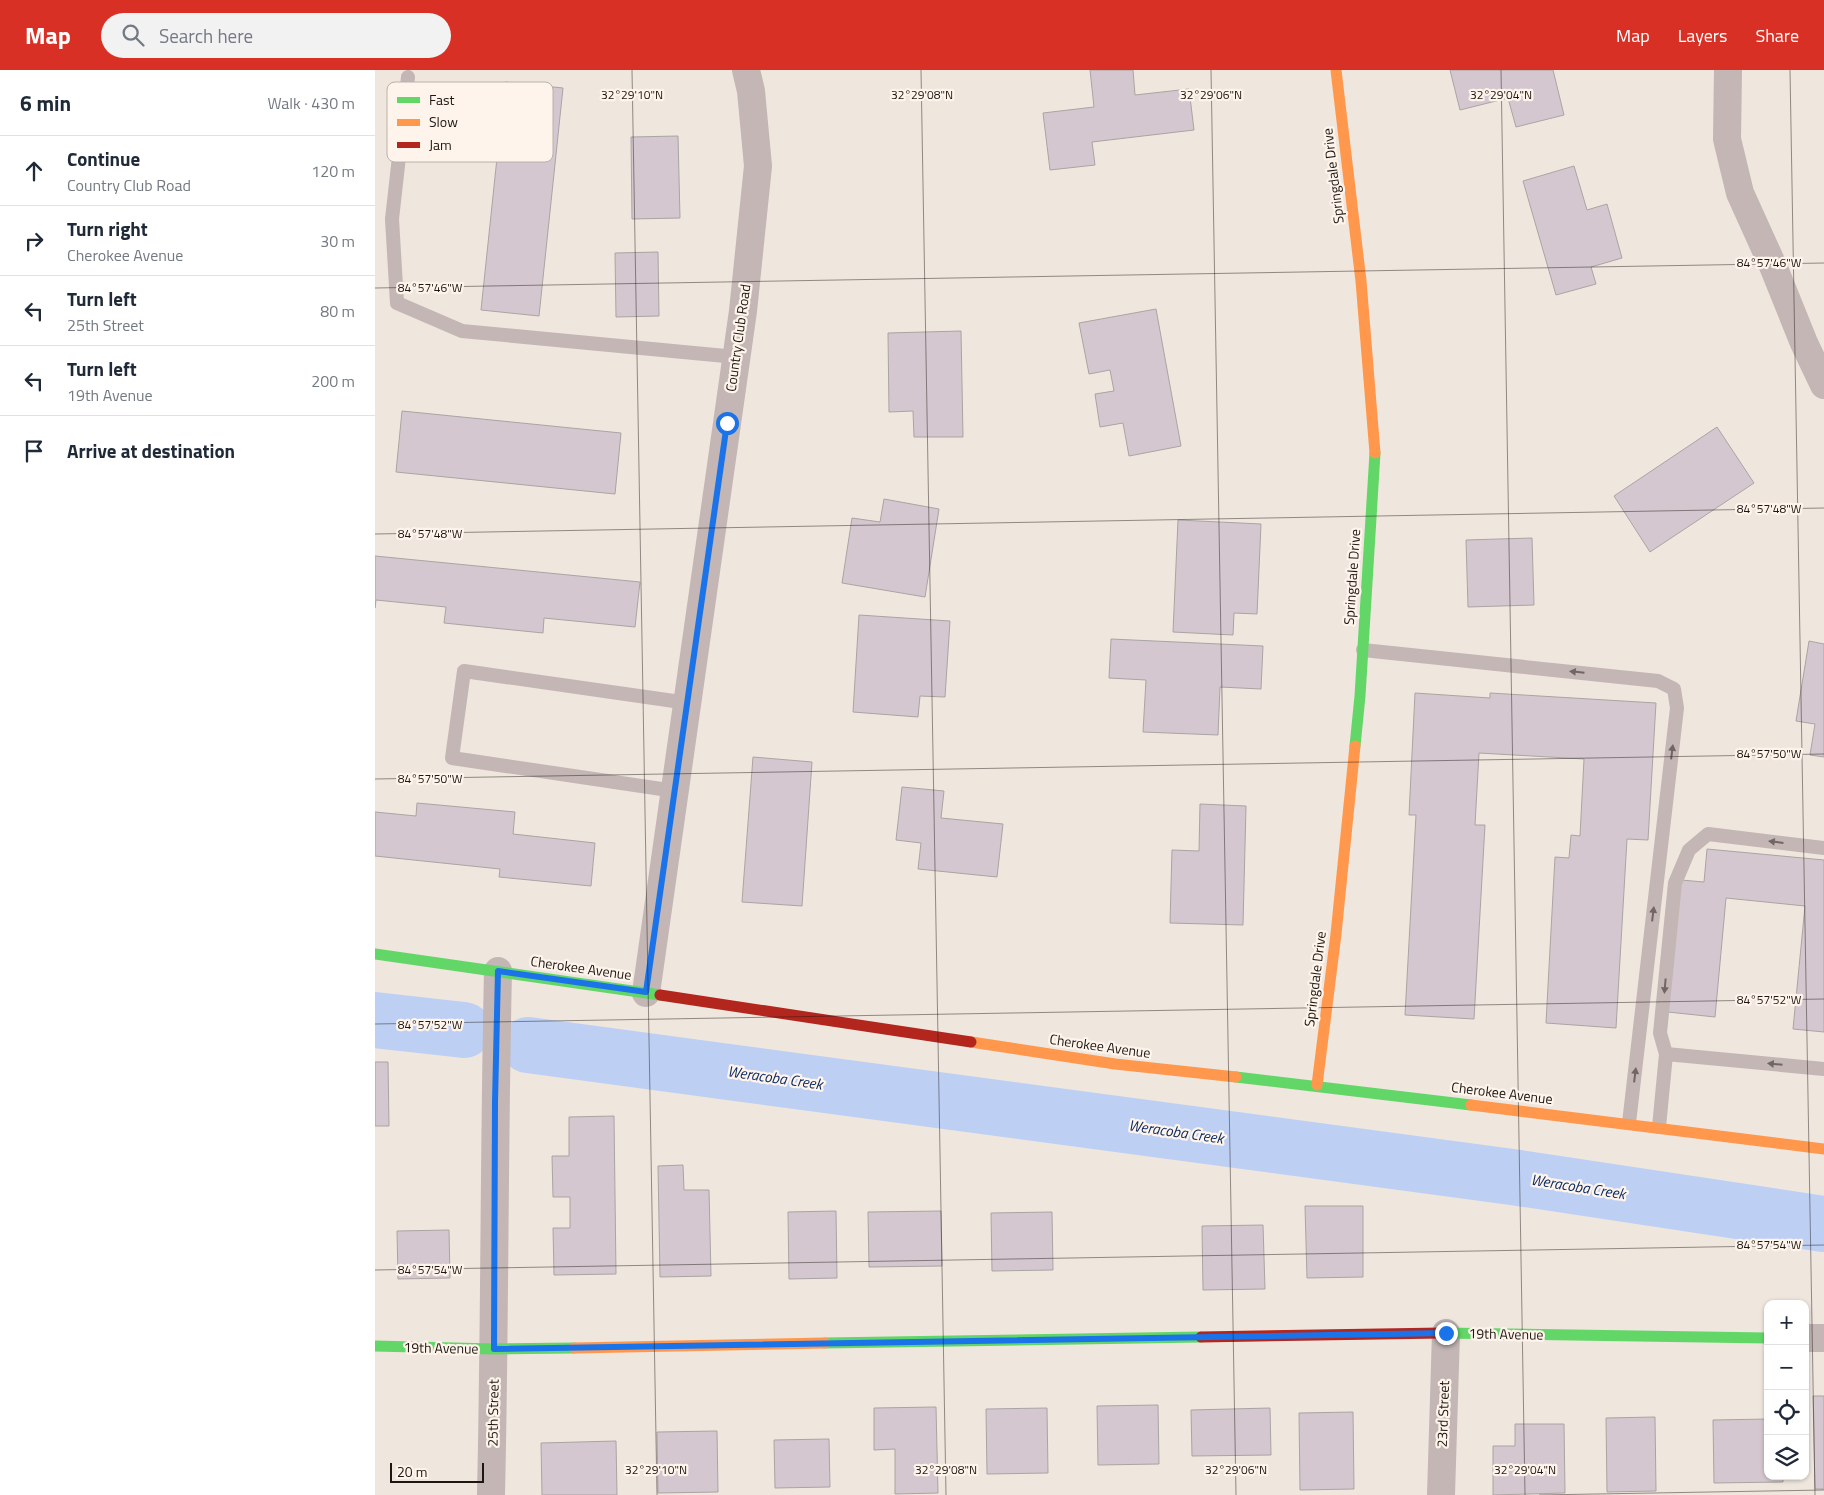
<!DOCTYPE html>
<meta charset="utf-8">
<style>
:root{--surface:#fff;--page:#f2f2f3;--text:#1f2937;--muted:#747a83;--line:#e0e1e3;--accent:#d93025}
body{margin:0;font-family:"Titillium Web",sans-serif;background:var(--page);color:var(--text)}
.controls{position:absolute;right:15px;bottom:15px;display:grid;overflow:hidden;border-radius:10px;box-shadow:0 1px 4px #0004}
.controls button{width:45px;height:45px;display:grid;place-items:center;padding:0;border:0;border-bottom:1px solid var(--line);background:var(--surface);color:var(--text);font:25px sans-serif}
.scale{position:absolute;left:15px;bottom:12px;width:94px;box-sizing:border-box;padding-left:5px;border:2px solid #1c1712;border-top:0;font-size:14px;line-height:18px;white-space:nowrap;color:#1c1712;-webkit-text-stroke:4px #fef4eb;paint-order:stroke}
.stop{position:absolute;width:15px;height:15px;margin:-11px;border:4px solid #1a73e8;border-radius:50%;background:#fff}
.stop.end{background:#1a73e8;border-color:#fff;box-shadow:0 1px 5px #0008}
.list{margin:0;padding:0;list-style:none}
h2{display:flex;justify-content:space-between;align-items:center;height:65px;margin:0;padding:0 20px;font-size:21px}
h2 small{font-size:16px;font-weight:400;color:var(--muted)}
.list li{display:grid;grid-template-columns:32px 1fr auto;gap:15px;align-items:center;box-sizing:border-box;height:70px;padding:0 20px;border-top:1px solid var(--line)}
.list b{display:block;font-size:19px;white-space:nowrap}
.list p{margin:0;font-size:16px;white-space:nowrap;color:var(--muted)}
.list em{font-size:16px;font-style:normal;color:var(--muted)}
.icon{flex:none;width:28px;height:28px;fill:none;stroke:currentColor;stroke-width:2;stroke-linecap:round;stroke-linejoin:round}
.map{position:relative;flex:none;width:1449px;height:1425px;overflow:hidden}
header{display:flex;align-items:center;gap:30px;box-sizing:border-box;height:70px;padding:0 25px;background:var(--accent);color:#fff}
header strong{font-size:24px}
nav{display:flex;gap:28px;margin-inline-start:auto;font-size:18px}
.search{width:350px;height:45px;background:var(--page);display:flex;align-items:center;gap:12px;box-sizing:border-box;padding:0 18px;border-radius:28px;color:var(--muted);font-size:19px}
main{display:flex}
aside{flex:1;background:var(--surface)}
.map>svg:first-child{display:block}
</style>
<header>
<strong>Map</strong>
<div class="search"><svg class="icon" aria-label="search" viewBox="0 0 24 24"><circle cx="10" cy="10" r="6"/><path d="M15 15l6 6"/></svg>Search here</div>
<nav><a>Map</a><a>Layers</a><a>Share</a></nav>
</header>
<main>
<aside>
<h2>6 min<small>Walk · 430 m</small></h2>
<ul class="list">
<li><svg class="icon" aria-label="ahead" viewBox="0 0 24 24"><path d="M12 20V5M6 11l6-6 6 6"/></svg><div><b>Continue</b><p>Country Club Road</p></div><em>120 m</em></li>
<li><svg class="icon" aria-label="right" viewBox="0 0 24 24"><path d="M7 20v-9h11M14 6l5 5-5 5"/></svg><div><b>Turn right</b><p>Cherokee Avenue</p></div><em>30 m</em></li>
<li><svg class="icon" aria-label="left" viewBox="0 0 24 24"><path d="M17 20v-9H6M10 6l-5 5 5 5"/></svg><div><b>Turn left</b><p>25th Street</p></div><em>80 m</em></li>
<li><svg class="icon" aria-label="left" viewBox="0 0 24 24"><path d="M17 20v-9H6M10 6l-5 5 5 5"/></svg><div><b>Turn left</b><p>19th Avenue</p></div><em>200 m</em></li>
<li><svg class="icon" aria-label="arrive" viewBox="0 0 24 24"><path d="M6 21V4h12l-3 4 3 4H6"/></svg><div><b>Arrive at destination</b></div></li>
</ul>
</aside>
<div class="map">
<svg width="1449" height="1425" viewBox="0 0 1449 1425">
<rect width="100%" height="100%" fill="#efe6de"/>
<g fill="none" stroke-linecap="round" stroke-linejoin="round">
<path stroke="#bdd0f4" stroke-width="56" d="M0 950 89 960
M153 975 1137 1107 1449 1154"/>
</g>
<path fill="#d5c7cf" stroke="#aaa4a3" d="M715 0H758L760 25 814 19 819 60 717 72 720 95 675 100 668 43 719 37Z
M1075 0H1178L1189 45 1141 57 1133 28 1085 40Z
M130 12 188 18 164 246 106 240Z
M303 66 305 148 257 149 256 67Z
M1199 96 1212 140 1232 134 1247 188 1216 197 1221 214 1181 225 1148 111Z
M283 182 284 246 241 247 240 183Z
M781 239 806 376 754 386 748 353 725 357 720 324 739 321 735 300 714 304 704 253Z
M586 261 588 367H539L538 341 514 342 513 263Z
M27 341 246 363 240 424 21 402Z
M1342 357 1379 413 1275 482 1239 426Z
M509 429 564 439 550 527 467 513 477 448 505 452Z
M803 450 886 454 882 544 859 543 858 565 798 562Z
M1157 468 1159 535 1093 537 1091 470Z
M0 486 265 512 260 557 169 548 168 563 69 553 71 537 1 530 0 538Z
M484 545 575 551 570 627 545 626 543 647 478 642Z
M736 569 888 576 886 619 845 617 843 665 768 662 771 610 734 608Z
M1434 571 1449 574V687L1435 685 1440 654 1421 651Z
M1040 623 1115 628V623L1281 633 1273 770 1252 769 1241 958 1171 953 1180 787 1194 788 1196 765 1205 766 1209 689 1104 683 1100 755H1110L1099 949 1030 945 1041 745H1034Z
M378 687 437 692 427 836 367 832Z
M527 717 569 721 566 748 628 754 622 807 543 799 546 773 521 770Z
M42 733 140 742 138 764 220 773 216 816 124 807 125 799 0 786V742L41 746Z
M825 734 871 736 868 855 795 853 797 780 824 781Z
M1332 779 1449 790V962L1418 959 1430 836 1351 828 1340 947 1293 942 1306 810 1329 812Z
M0 992H13L14 1056H0Z
M239 1046 241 1204 179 1205 178 1158H195V1127H178L177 1086H194V1047Z
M308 1095 309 1120H334L336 1206 285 1207 283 1096Z
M930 1136H988V1207L932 1208Z
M461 1141 462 1208 414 1209 413 1142Z
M566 1141 567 1196 494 1197 493 1142Z
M677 1142 678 1200 617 1201 616 1143Z
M888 1155 890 1219 828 1220 827 1156Z
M74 1160 75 1208 23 1209 22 1161Z
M1438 1326H1449V1419H1440Z
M783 1335 784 1394 723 1395 722 1336Z
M561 1337 563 1423 520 1424V1379L499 1380V1338Z
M672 1338 673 1403 612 1404 611 1339Z
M895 1338 896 1385 817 1386 816 1340Z
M978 1342 979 1419 925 1420 924 1343Z
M1280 1347 1281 1421 1232 1422 1231 1348Z
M1393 1349V1406H1408V1412L1339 1413 1338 1350Z
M1140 1354H1189L1190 1423 1118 1425V1376H1140Z
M342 1361 343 1422 283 1423 282 1362Z
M454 1369 455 1417 400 1418 399 1370Z
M241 1371 242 1425H167L166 1373Z"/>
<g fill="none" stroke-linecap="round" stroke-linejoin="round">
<path stroke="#c3b6b4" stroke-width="14" d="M33 7 17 149 22 233 87 261 361 287
M988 580 1283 611 1299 619 1302 638 1254 1053
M300 721 77 688 89 601 313 633
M1291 984 1449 999
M1284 1057 1291 984 1285 963 1300 813 1314 780 1333 764 1449 778"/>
<path stroke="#c3b6b4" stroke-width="28" d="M1353 0 1352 69 1365 123 1398 196 1429 273 1449 315
M271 923 368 241 383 96 376 21 371 0
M1430 1268H1449
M116 1425C120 1250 119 1076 123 901
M1066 1425 1071 1263"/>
<path stroke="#63d668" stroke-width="11" d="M980 676 985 626 1000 383
M0 884 285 925
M861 1007 1096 1035
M1067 1263 1393 1268
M450 1273 826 1267
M0 1276 119 1279 199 1278"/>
<path stroke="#ff974d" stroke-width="11" d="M961 0 986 211 1000 383
M596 972 740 994 861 1007
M942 1015 961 864 980 676
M1096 1035 1449 1079
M199 1278 450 1273"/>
<path stroke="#b3261e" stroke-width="11" d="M285 925 596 972
M826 1267 1067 1263"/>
</g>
<defs><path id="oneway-solid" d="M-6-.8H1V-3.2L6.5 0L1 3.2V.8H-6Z" transform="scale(1.25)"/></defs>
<g fill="#706663">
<use href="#oneway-solid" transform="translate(1202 602) rotate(-174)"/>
<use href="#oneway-solid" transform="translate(1297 682) rotate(-83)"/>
<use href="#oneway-solid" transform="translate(1401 772) rotate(-173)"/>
<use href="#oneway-solid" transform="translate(1278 844) rotate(-83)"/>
<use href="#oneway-solid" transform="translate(1290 916) rotate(95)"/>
<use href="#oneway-solid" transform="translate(1400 994) rotate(-175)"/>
<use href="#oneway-solid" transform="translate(1260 1005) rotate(-83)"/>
</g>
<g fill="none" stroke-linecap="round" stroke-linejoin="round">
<path stroke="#1a73e8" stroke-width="6" d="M352 353 271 922 123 901 120 1032 119 1279 1071 1263"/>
</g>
<path fill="none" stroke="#1c1712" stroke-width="1" stroke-opacity="0.45" d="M257 0 282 1425M546 0 571 1425M836 0 861 1425M1126 0 1150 1425M1415 0 1440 1425M0 218 1449 193M0 464 1449 438M0 709 1449 684M0 954 1449 929M0 1200 1449 1175M1164 1425 1449 1420"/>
<g text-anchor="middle" stroke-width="4.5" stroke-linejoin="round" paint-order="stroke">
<g font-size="14" fill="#1c1712" stroke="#fef4eb">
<text transform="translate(958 106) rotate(-97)" y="5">Springdale Drive</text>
<text transform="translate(363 268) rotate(-82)" y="5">Country Club Road</text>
<text transform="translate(977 507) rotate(-86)" y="5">Springdale Drive</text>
<text transform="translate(206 898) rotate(8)" y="5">Cherokee Avenue</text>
<text transform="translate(940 909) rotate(-83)" y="5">Springdale Drive</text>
<text transform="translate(725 976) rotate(8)" y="5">Cherokee Avenue</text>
<text transform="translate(1127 1023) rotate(7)" y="5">Cherokee Avenue</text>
<text transform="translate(1131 1264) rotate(1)" y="5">19th Avenue</text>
<text transform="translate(66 1278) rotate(1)" y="5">19th Avenue</text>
<text transform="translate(118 1343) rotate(-89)" y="5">25th Street</text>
<text transform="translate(1068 1344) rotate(-88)" y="5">23rd Street</text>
</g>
<g font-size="15" font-style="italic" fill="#05265f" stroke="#fef4eb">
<text transform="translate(400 1008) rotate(8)" y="5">Weracoba Creek</text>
<text transform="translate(801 1062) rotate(8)" y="5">Weracoba Creek</text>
<text transform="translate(1203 1117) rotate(9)" y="5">Weracoba Creek</text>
</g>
</g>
<rect x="12" y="12" width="166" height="80" rx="8" fill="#fef4eb" stroke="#bab2aa" stroke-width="1"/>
<rect x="22" y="27" width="23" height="6" fill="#63d668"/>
<rect x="22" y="49" width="23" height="7" fill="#ff974d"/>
<rect x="22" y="72" width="23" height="6" fill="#b3261e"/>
<g font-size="14" fill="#1c1712">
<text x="54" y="35">Fast</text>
<text x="54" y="57">Slow</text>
<text x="54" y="80">Jam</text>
</g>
<g font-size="12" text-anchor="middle" fill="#1c1712" stroke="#fef4eb" stroke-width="4.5" stroke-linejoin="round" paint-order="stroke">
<text x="257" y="29">32°29'10"N</text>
<text x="547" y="29">32°29'08"N</text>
<text x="836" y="29">32°29'06"N</text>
<text x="1126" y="29">32°29'04"N</text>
<text x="1394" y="197">84°57'46"W</text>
<text x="55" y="222">84°57'46"W</text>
<text x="1394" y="443">84°57'48"W</text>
<text x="55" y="468">84°57'48"W</text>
<text x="1394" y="688">84°57'50"W</text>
<text x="55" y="713">84°57'50"W</text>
<text x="1394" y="934">84°57'52"W</text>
<text x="55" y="959">84°57'52"W</text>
<text x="1394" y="1179">84°57'54"W</text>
<text x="55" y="1204">84°57'54"W</text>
<text x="281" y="1404">32°29'10"N</text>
<text x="571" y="1404">32°29'08"N</text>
<text x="861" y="1404">32°29'06"N</text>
<text x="1150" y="1404">32°29'04"N</text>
</g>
</svg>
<div class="controls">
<button>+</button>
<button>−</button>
<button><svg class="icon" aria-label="locate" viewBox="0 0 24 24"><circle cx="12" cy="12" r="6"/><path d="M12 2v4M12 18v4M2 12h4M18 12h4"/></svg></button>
<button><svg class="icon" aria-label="layers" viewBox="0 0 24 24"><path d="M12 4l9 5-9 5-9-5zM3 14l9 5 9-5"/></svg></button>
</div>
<div class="scale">20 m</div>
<div class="stop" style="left:352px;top:353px"></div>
<div class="stop end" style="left:1071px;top:1263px"></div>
</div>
</main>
